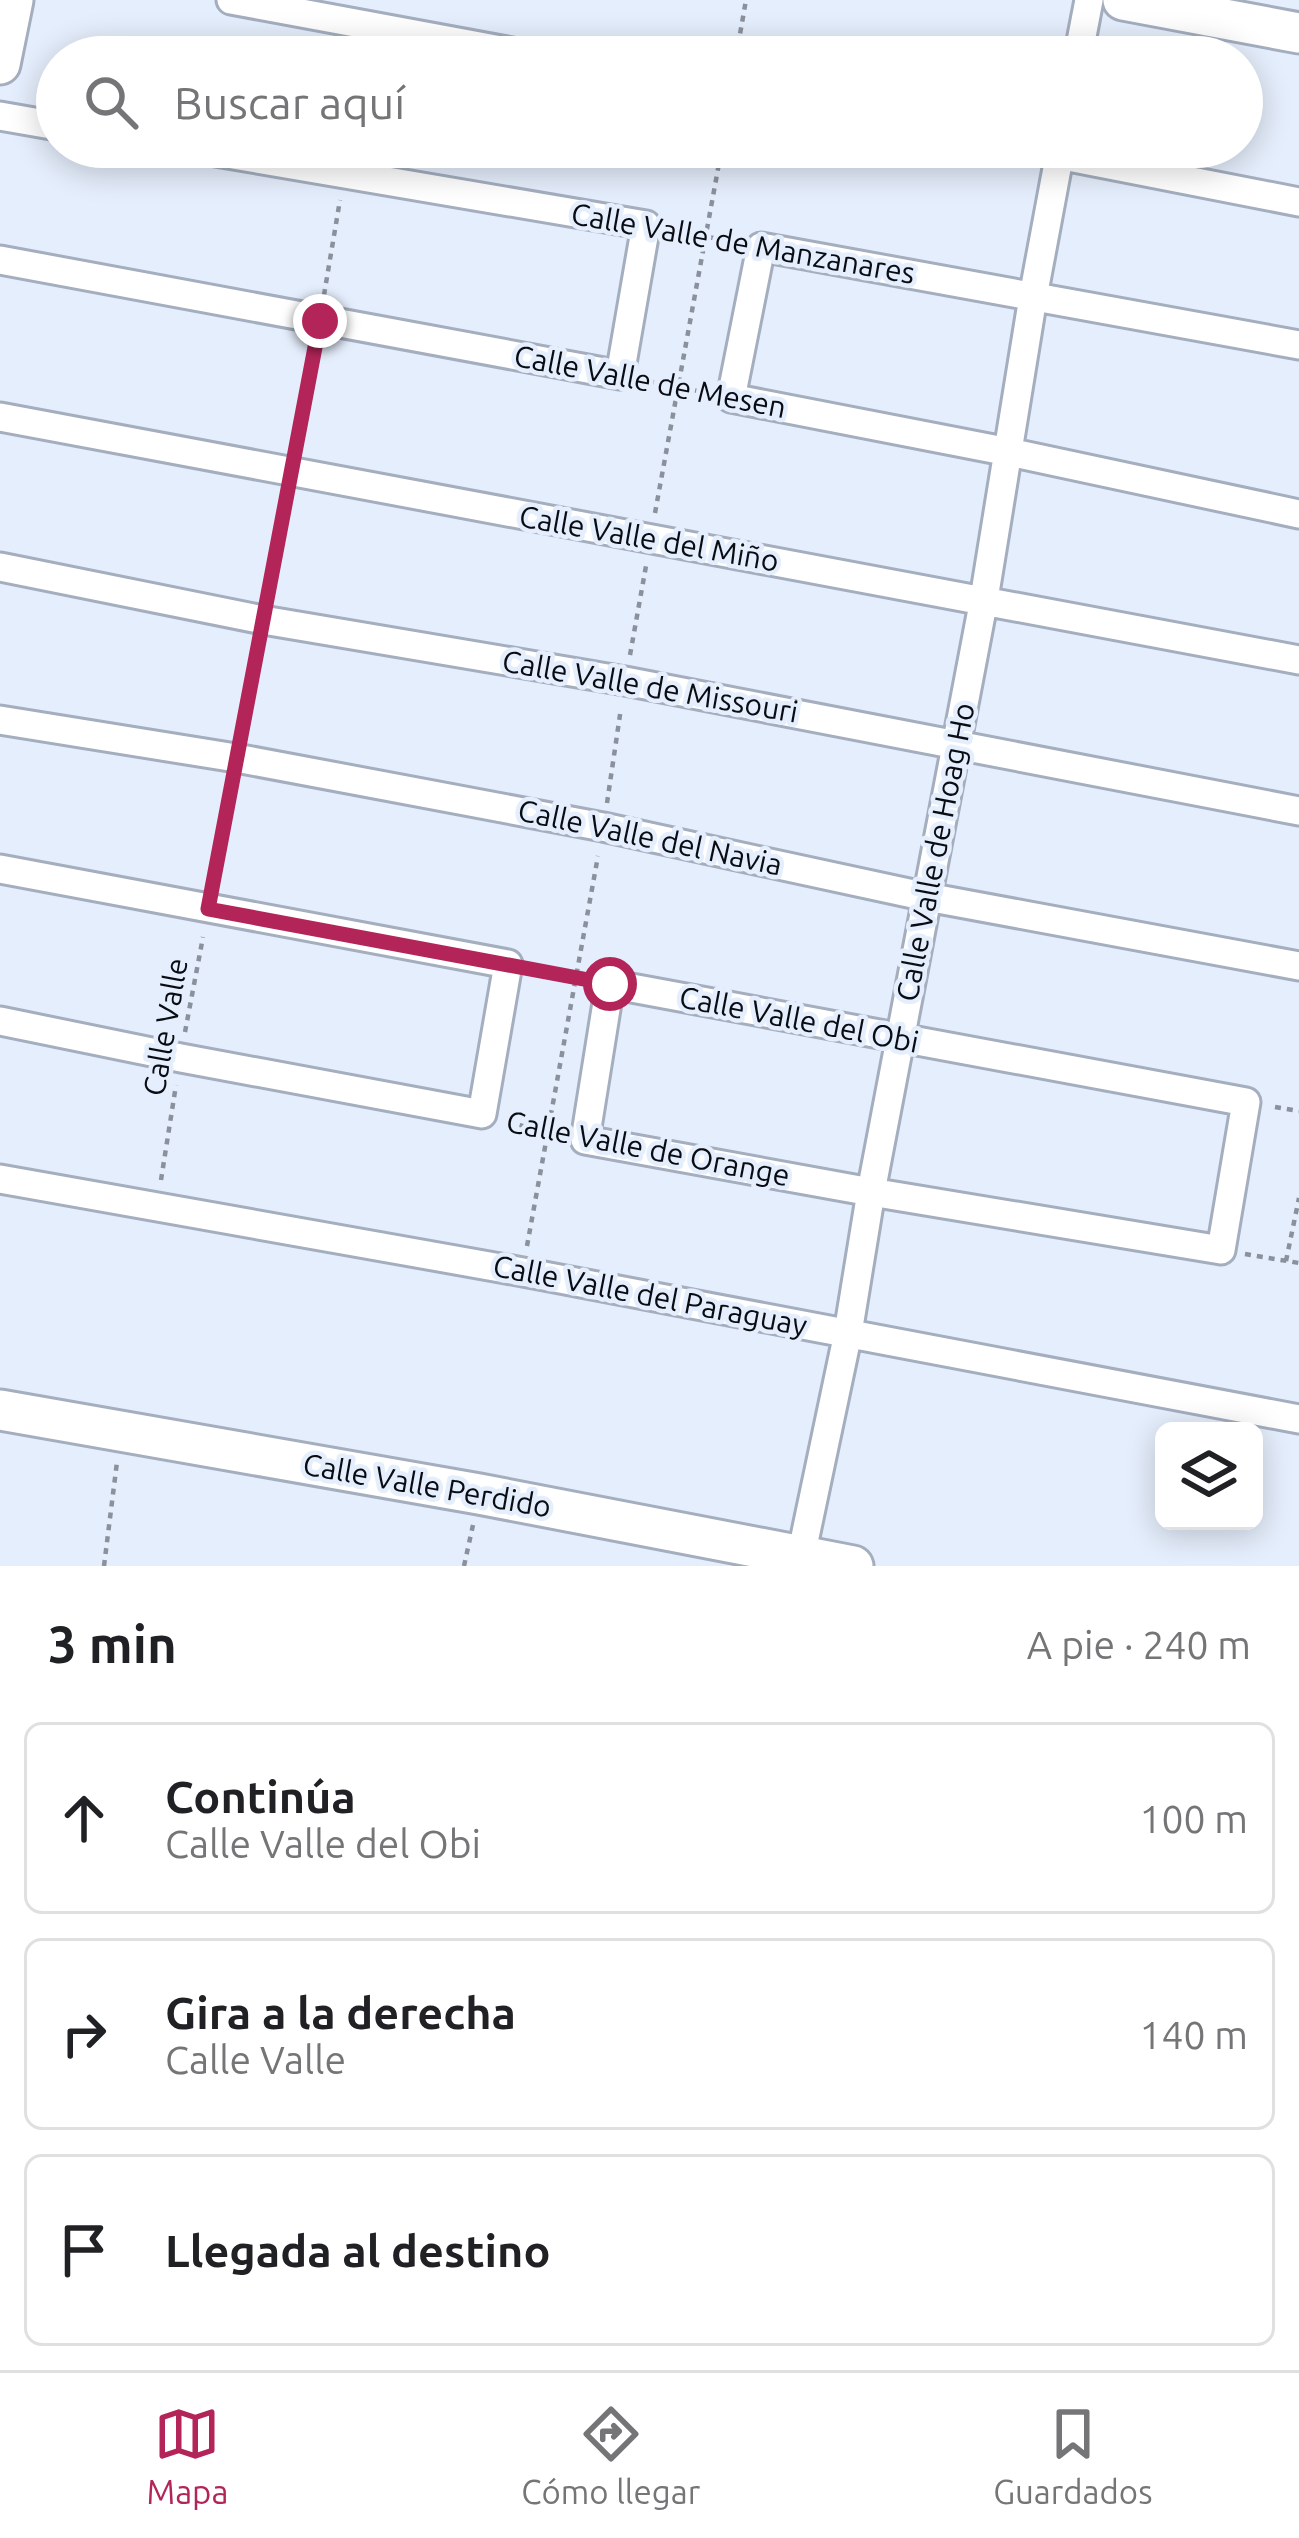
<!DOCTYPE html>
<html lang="es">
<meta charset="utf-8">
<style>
:root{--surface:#fff;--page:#f6f6f6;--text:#202124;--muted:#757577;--line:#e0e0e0;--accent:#b32559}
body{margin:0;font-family:Ubuntu,sans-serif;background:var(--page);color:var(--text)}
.controls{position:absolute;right:36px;bottom:36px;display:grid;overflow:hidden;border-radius:18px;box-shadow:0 6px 30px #0003}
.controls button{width:108px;height:108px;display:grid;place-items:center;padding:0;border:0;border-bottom:3px solid var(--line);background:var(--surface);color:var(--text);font:60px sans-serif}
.stop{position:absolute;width:36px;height:36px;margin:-27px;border:9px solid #b32559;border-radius:50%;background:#fff}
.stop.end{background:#b32559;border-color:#fff;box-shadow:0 3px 12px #0008}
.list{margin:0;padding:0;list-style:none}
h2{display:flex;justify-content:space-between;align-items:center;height:156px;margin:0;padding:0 48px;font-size:51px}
h2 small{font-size:39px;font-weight:400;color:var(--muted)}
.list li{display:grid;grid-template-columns:78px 1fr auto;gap:36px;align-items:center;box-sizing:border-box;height:192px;margin:0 24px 24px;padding:0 24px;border:3px solid var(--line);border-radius:18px}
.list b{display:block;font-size:45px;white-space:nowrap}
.list p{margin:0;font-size:39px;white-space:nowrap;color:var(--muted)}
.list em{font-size:39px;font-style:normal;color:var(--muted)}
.icon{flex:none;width:66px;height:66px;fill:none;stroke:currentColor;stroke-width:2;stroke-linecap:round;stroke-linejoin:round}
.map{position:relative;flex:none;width:1299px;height:1566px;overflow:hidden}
.search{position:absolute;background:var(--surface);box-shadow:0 6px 30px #0003;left:36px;right:36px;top:36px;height:132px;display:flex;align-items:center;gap:30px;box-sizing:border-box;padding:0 42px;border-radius:66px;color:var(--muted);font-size:45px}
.sheet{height:804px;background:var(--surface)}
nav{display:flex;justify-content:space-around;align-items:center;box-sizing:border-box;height:168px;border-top:3px solid var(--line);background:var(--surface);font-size:33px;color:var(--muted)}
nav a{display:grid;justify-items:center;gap:6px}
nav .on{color:var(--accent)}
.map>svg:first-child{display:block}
</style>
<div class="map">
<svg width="1299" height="1566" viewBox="0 0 1299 1566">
<rect width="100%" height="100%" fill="#e5eefc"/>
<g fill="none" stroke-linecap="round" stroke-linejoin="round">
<g stroke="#a4aebf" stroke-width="33">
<path id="street" d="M231 0 539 57
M1078 57 1089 0
M0 116 57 126
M1017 147 1299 202
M0 260 620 375 646 225 186 147
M1299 345 761 247 731 398 1009 452 1299 514
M0 417 1299 660
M0 567 263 620 625 681 1299 811
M0 720 236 758 603 827 927 897 1299 966
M0 869 508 964 482 1114 181 1058 0 1021
M610 984 1246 1102 1221 1250 871 1192 585 1140Z
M0 1179 523 1272 1299 1419
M801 1556 848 1333 871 1192 984 599 1033 297 1061 147"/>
</g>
<g stroke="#a4aebf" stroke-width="45">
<path id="secondary" d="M1123 0 1299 33
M0 64 13 0
M0 1410 479 1494 853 1566"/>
</g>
<path stroke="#8b919c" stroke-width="4.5" stroke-dasharray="6 6" stroke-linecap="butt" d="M736 57 746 0
M675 231 735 242
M324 295 340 200
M648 381 707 393
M296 442 314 347
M655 513 722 147
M267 596 286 495
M630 655 646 566
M241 731 257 648
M607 803 621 708
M212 884 231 784
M533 969 575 978
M185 1032 203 937
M1275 1107 1299 1111
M508 1122 561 1136
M161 1180 176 1085
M527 1246 598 856
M1245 1254 1299 1263
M1286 1261 1299 1198
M104 1566 117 1462
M464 1566 473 1525"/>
<use href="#street" stroke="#fff" stroke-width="27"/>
<use href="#secondary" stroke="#fff" stroke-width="39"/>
</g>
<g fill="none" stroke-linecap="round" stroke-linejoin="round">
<path stroke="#b32559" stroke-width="15" d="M320 321 208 909 610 984"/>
</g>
<g text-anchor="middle" stroke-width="9" stroke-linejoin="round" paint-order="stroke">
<g font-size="30" fill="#090c12" stroke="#e5eefc">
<text transform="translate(743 244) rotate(10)" y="10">Calle Valle de Manzanares</text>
<text transform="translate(650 382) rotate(11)" y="10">Calle Valle de Mesen</text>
<text transform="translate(649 539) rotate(10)" y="10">Calle Valle del Miño</text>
<text transform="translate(650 687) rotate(10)" y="10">Calle Valle de Missouri</text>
<text transform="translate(650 838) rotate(12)" y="10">Calle Valle del Navia</text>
<text transform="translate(936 852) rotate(-79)" y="10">Calle Valle de Hoag Ho</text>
<text transform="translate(799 1020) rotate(11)" y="10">Calle Valle del Obi</text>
<text transform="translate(166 1027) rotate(-80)" y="10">Calle Valle</text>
<text transform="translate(648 1149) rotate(11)" y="10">Calle Valle de Orange</text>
<text transform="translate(650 1296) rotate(11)" y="10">Calle Valle del Paraguay</text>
<text transform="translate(427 1486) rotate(10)" y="10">Calle Valle Perdido</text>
</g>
</g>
</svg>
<div class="controls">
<button><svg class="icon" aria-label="layers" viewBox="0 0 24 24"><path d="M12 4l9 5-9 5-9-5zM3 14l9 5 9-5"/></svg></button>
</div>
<div class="stop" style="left:610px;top:984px"></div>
<div class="stop end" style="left:320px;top:321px"></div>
<div class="search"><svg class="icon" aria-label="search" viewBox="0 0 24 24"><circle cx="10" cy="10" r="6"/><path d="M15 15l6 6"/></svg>Buscar aquí</div>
</div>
<section class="sheet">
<h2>3 min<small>A pie · 240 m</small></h2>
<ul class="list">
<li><svg class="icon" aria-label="ahead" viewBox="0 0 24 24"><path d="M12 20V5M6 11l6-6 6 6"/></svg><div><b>Continúa</b><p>Calle Valle del Obi</p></div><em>100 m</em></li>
<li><svg class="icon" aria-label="right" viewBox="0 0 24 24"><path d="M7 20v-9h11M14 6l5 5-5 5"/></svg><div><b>Gira a la derecha</b><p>Calle Valle</p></div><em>140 m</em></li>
<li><svg class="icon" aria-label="arrive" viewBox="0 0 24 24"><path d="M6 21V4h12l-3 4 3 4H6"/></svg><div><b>Llegada al destino</b></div></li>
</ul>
</section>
<nav>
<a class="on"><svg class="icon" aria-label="map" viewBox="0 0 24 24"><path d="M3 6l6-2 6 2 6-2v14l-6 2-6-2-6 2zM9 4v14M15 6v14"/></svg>Mapa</a>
<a><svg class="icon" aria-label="directions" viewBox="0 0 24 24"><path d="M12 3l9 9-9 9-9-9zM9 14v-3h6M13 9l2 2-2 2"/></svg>Cómo llegar</a>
<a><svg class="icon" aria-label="saved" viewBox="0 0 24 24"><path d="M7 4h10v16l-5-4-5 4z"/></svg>Guardados</a>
</nav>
